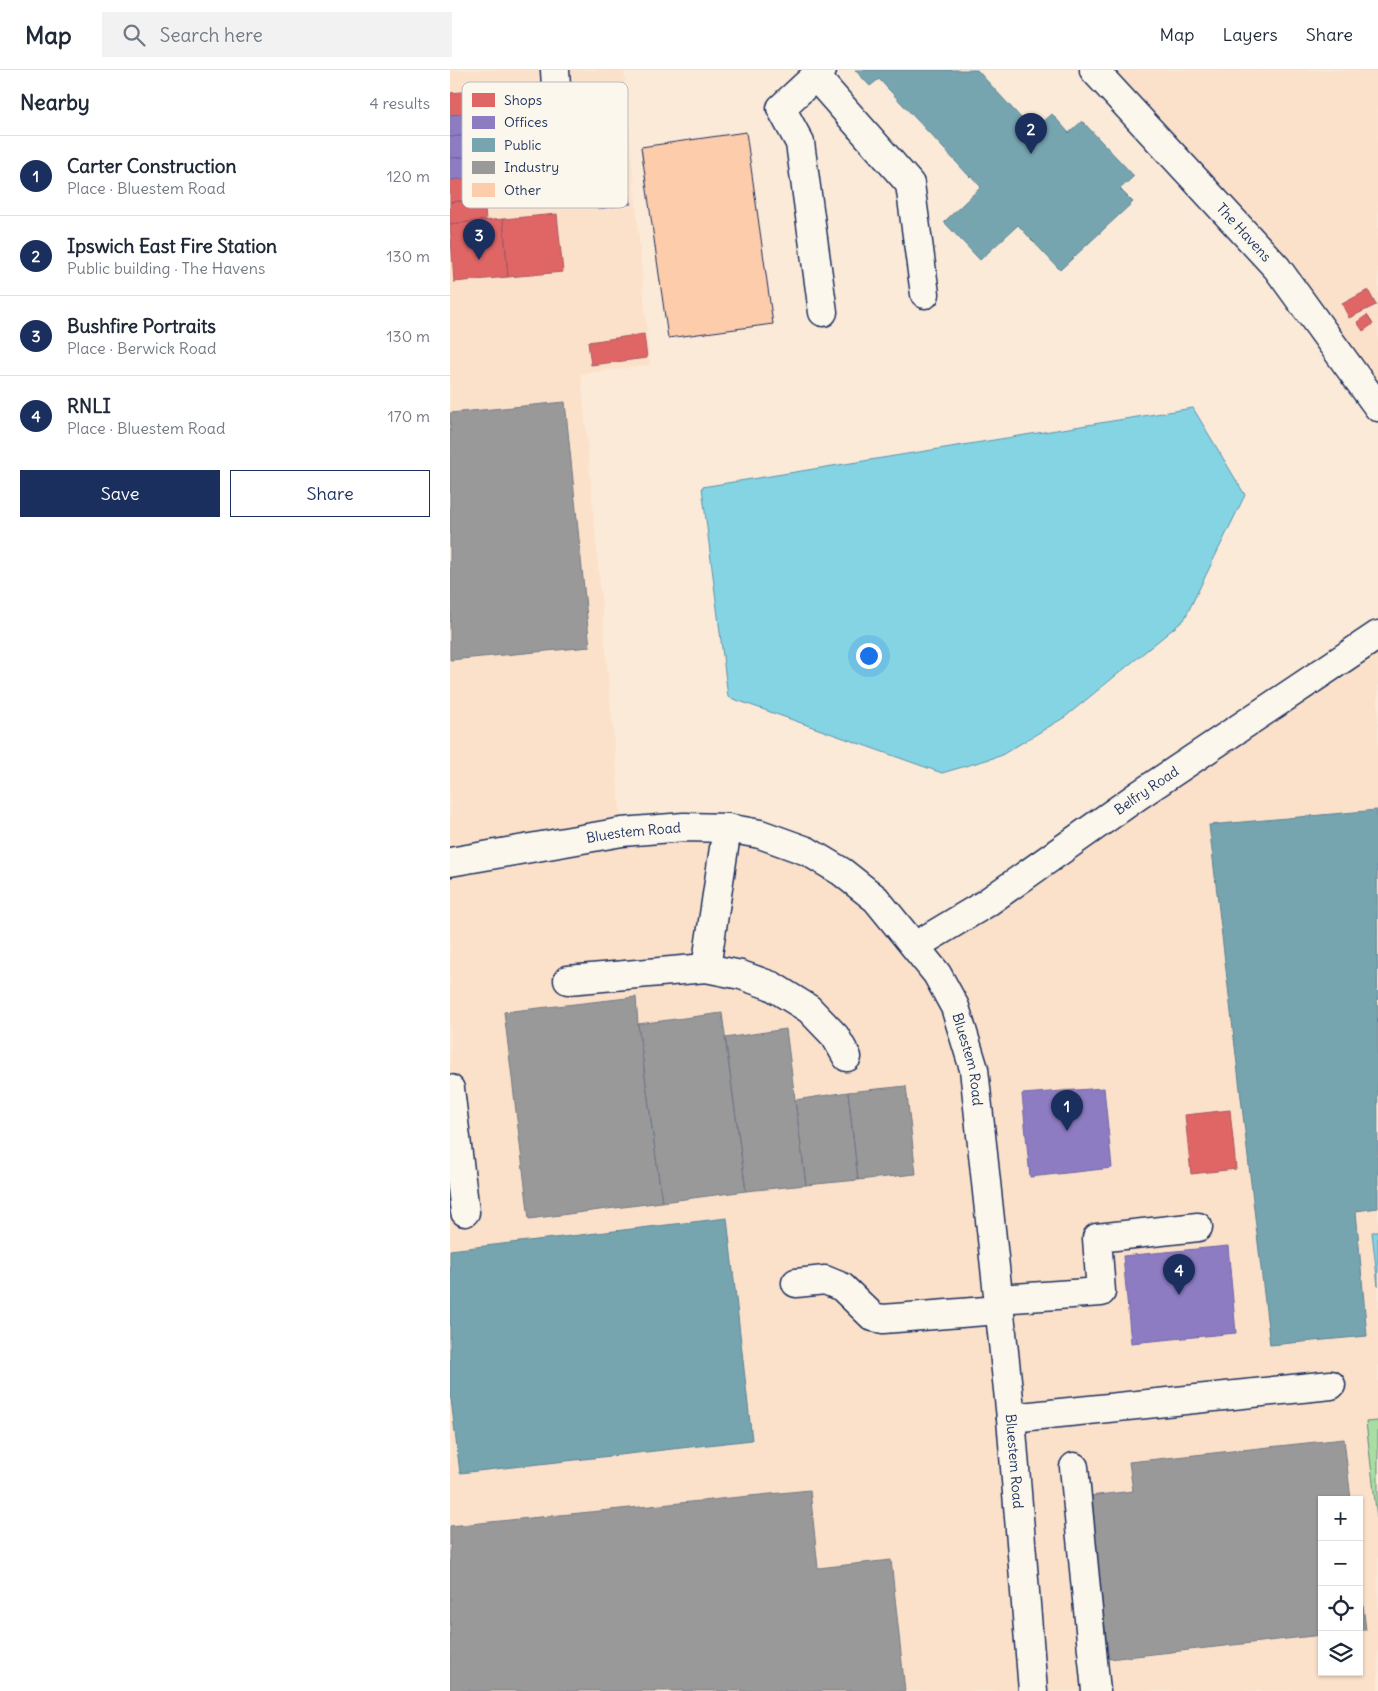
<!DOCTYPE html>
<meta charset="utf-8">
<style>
:root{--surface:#fff;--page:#f2f2f3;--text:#1f2937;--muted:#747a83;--line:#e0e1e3;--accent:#1b2f5e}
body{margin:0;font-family:Delius,sans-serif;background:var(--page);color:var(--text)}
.controls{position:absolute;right:15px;bottom:15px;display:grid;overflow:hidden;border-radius:0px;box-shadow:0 1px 4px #0004}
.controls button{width:45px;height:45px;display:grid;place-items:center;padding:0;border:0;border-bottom:1px solid var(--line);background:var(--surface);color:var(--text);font:25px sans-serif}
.you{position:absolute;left:418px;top:585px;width:18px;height:18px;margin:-12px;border:4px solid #fff;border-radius:50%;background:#1a73e8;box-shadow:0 0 0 8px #1a73e833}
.badge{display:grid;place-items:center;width:32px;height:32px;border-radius:50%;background:var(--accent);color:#fff;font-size:16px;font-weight:700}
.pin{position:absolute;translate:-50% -41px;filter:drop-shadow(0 1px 2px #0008)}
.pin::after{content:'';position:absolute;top:26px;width:18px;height:15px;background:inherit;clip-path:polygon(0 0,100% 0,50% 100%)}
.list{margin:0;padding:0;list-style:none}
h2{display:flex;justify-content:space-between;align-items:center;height:65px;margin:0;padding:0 20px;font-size:21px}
h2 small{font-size:16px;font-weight:400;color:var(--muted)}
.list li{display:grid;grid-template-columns:32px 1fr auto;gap:15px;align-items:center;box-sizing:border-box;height:80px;padding:0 20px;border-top:1px solid var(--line)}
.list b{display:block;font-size:19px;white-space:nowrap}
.list p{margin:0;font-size:16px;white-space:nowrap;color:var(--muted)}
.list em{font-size:16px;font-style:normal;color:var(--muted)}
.actions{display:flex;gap:10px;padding:15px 20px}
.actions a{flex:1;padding:11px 0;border:1px solid var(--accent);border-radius:0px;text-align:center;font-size:18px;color:var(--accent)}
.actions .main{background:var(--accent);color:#fff}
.icon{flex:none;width:28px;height:28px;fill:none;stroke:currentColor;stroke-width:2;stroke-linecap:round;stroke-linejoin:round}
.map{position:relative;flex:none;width:928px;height:1621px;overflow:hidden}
header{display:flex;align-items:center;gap:30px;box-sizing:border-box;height:70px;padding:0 25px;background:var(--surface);border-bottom:1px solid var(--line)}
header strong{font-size:24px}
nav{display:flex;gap:28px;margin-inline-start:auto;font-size:18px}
.search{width:350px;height:45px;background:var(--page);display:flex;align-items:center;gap:12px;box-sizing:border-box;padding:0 18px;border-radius:0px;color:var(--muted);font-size:19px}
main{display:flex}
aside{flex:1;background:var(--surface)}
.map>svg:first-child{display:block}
</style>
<header>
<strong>Map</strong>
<div class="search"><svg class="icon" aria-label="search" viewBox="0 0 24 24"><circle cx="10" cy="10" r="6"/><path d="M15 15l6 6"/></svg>Search here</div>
<nav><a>Map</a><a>Layers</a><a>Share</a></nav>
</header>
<main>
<aside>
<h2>Nearby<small>4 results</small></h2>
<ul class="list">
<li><span class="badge">1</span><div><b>Carter Construction</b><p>Place · Bluestem Road</p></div><em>120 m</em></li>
<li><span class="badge">2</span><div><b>Ipswich East Fire Station</b><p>Public building · The Havens</p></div><em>130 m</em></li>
<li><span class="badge">3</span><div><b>Bushfire Portraits</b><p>Place · Berwick Road</p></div><em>130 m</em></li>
<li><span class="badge">4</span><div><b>RNLI</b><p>Place · Bluestem Road</p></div><em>170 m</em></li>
</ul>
<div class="actions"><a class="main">Save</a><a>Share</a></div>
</aside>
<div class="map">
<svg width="928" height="1621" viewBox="0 0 928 1621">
<rect width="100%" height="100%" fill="#fbead8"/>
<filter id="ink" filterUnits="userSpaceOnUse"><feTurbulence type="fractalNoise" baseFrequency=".02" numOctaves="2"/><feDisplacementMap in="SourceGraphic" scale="10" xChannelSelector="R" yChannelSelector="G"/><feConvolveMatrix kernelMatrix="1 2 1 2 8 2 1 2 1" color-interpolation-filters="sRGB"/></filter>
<g filter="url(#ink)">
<path fill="#fbe1ca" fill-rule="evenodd" d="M0 0H174L200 295 131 304 172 761 357 781 465 876 928 565V1621H0ZM872 1430H909V1602H872Z
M644 0H928V337Z"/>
<path fill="#a8dea2" stroke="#628680" d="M928 1351V1457L916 1352Z"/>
<path fill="#85d4e3" stroke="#5b92ae" d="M743 338 795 425 734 550 615 647 550 686 492 703 278 627 252 417Z
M922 1162H928V1216Z"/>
<path fill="#e06666" stroke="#a55664" d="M22 21 25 43 0 45V23Z
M32 107 34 129 0 132V110Z
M34 129 36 150 0 154V132Z
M107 144 113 202 58 207 53 149Z
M53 149 58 207 4 212 0 154Z
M918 220 926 235 899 248 892 234Z
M917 245 923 254 913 261 907 252Z
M194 264 197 288 141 295 138 272Z
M780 1040 786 1099 741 1104 735 1045Z"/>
<path fill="#8e7cc3" stroke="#6c65a5" d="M25 43 27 64 0 67V45Z
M27 64 29 86 0 88V67Z
M29 86 32 107 0 110V88Z
M175 92 181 134 148 139 144 96Z
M654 1018 662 1098 580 1107 572 1024Z
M778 1176 786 1263 681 1273 673 1186Z"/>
<path fill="#76a5af" stroke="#5b8297" d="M405 0H527L583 61 602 44 619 63 632 51 684 106 670 119 683 132 610 200 568 155 530 190 494 152 531 117 521 106 520 107 429 9 420 16Z
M927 740 928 1138 906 1141 917 1266 820 1275 759 755Z
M277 1148 302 1370 10 1403 0 1321V1180Z"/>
<path fill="#999" stroke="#737987" d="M115 332 140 577 0 590V343Z
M186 927 188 954 212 1132 79 1149 54 942Z
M272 943 296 1121 212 1132 188 954Z
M336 959 356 1115 296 1121 275 968Z
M456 1016 466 1104 408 1110 398 1022Z
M398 1022 408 1110 356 1115 345 1030Z
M894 1369 901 1430H872V1565L659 1589 639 1426 683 1421 679 1392Z
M360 1420 368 1498 441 1490 455 1621H0V1456Z
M909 1502 916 1560H909Z"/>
<path fill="#fcccab" stroke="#1b2f5e" d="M296 62 323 254 218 268 191 77Z"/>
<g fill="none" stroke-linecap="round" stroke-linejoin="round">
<g stroke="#1b2f5e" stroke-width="31">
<g id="minor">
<path d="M105 0 109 63"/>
<path d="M372 0 331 38 350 73 373 242"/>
<path id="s1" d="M644 0 827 198 928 337"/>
<path d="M365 6 460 114 475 224"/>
<path d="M277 758 256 898 291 905 322 916 359 939 385 966 397 987"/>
<path id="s2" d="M0 792 172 762 234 757 277 758 310 764 357 781 392 802 426 829 487 904 505 937 524 999 561 1348 583 1621"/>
<path id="s3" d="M465 876 535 834 689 725 928 565"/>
<path d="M118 910 256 898"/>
<path d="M0 1019 15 1142"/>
<path d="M346 1213 375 1210 392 1217 423 1247 433 1249 549 1240"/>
<path d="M548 1229 651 1222 647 1168 748 1157"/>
<path d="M561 1348 881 1315"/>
<path d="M624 1397 646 1621"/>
</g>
</g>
<use href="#minor" stroke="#fbf7ec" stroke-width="28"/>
</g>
</g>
<g text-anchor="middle" stroke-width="5" stroke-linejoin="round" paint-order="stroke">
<g font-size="14" fill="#1b2f5e" stroke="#fbf7ec">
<text dy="5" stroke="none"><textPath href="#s1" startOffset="221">The Havens</textPath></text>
<text dy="5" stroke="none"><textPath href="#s3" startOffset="279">Belfry Road</textPath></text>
<text dy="5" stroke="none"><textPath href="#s2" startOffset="186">Bluestem Road</textPath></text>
<text dy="5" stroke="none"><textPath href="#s2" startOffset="636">Bluestem Road</textPath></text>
<text dy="5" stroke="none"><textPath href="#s2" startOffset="1041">Bluestem Road</textPath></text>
</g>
</g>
<rect x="12" y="12" width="166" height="126" rx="8" fill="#fbf7ec" stroke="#b8bbc1" stroke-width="1"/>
<rect x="22" y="23" width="23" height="14" fill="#e06666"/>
<rect x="22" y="46" width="23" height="13" fill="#8e7cc3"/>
<rect x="22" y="68" width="23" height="14" fill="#76a5af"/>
<rect x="22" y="91" width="23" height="13" fill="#999"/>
<rect x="22" y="113" width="23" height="14" fill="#fcccab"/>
<g font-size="14" fill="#1b2f5e">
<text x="54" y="35">Shops</text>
<text x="54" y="57">Offices</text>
<text x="54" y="80">Public</text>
<text x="54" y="102">Industry</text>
<text x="54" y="125">Other</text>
</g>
</svg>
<div class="controls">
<button>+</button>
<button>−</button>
<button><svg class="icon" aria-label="locate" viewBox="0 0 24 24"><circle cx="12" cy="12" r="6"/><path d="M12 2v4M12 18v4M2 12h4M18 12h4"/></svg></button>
<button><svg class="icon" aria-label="layers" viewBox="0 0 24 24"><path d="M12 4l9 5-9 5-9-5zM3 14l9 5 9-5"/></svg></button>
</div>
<div class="you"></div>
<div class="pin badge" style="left:617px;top:1061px">1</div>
<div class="pin badge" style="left:581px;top:84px">2</div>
<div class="pin badge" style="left:29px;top:190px">3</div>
<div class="pin badge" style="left:729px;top:1225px">4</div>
</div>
</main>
